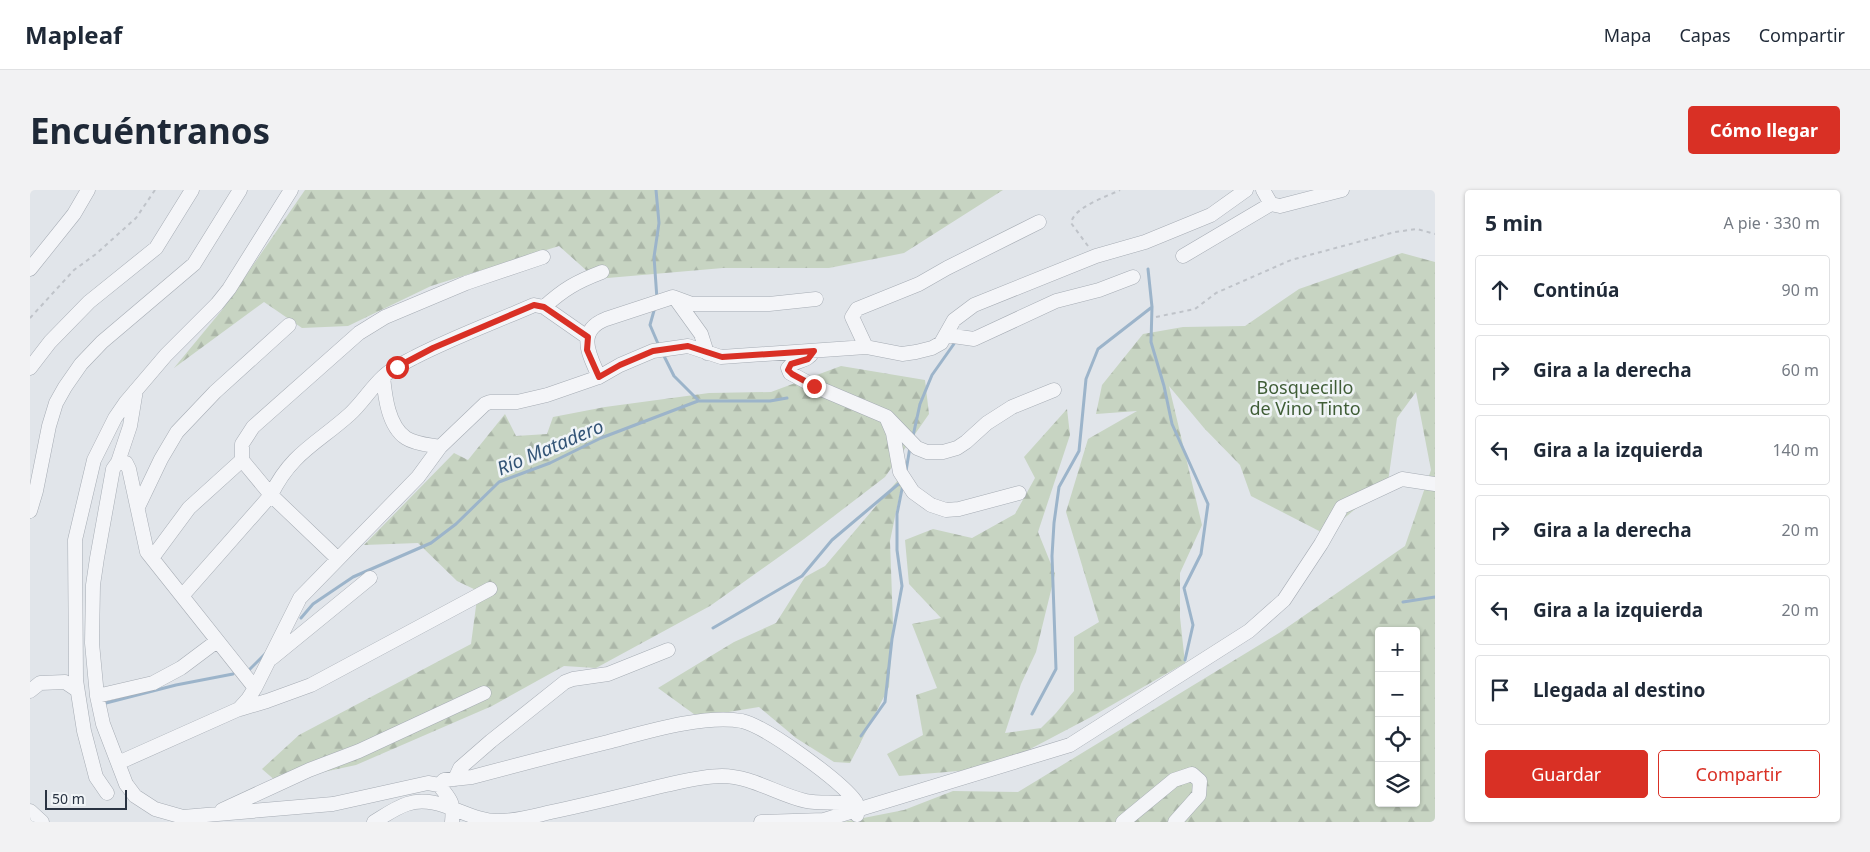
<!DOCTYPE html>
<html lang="es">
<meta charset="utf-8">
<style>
:root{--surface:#fff;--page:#f2f2f3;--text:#1f2937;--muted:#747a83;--line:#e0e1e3;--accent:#d93025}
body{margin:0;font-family:"Noto Sans",sans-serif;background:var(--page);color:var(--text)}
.controls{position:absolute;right:15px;bottom:15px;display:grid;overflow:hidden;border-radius:5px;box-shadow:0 1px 4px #0004}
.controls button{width:45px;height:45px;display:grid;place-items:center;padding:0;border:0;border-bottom:1px solid var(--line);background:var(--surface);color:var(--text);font:25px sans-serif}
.scale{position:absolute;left:15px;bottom:12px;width:82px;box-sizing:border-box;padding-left:5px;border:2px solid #293342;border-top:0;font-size:14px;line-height:18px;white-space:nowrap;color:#293342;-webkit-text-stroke:4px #f0f4f7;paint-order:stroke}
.stop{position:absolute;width:15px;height:15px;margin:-11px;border:4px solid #d93025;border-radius:50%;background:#fff}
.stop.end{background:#d93025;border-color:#fff;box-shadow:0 1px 5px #0008}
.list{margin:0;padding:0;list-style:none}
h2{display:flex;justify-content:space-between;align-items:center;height:65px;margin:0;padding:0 20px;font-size:21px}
h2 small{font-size:16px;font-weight:400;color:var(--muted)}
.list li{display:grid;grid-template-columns:32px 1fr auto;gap:15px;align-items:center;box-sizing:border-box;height:70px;margin:0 10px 10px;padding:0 10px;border:1px solid var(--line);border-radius:5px}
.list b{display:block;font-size:19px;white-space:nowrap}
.list em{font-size:16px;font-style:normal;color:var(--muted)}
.actions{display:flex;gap:10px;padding:15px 20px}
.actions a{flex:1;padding:11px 0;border:1px solid var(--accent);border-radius:5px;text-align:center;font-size:18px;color:var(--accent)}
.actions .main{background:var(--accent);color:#fff}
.icon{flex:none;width:28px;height:28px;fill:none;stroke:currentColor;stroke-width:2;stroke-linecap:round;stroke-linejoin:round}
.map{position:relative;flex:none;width:1405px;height:632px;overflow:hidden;border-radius:5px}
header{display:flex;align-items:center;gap:30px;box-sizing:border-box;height:70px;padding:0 25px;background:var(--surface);border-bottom:1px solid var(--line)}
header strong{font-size:24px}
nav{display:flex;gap:28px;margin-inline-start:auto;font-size:18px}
.intro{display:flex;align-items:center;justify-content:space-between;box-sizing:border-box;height:120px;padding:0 30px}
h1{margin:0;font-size:35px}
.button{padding:12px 22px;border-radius:5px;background:var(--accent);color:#fff;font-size:18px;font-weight:700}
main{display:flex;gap:30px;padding:0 30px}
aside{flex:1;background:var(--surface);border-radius:5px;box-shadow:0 1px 4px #0004}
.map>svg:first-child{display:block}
</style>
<header>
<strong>Mapleaf</strong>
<nav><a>Mapa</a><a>Capas</a><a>Compartir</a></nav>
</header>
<div class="intro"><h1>Encuéntranos</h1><a class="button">Cómo llegar</a></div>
<main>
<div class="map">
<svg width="1405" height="632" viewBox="0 0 1405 632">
<defs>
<pattern id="forest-firs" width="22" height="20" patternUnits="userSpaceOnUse" patternTransform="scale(1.25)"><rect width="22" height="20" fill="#c7d4c2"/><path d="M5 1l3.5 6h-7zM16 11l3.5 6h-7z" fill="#abb6a8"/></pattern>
</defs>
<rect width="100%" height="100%" fill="#e1e5ea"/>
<path fill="url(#forest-firs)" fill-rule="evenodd" d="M275 0H973L874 63 799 78H693L566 89 529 56 401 96 318 136 272 138 234 112 144 178 192 120Z
M1372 63 1405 72V632H813L874 620 923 601 988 602 1249 443 1375 356 1401 280 1386 202 1367 228 1358 292 1295 344 1221 306 1210 275 1174 238 1139 196 1172 335 1150 383V427L1155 473 1061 527 964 578 869 586 857 564 893 545 886 505 907 498 882 434 911 428 879 394 875 350 903 339 942 348 985 324 1005 288 994 267 1037 219 1040 245 1008 342 1025 384 1006 462 991 494 975 543 1011 538 1026 523 1044 501V447L1069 432 1036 322 1058 249 1107 221 1066 224 1072 195 1113 144 1153 137 1215 136 1269 99ZM1349 441H1386V613H1349Z
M811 176 895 190 899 224 855 287 774 349 680 416 566 478 534 476 462 516 326 575 247 592 232 579 269 545 441 454 448 401 427 391 388 353 334 355 424 263 438 270 475 224 486 246 517 244 523 227 575 217 679 203 741 202Z
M874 283 860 351 863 434 859 497 820 573 804 572 766 548 729 517 668 527 628 498 704 452 746 433 775 387 795 376Z"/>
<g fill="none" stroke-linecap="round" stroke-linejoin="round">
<path stroke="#9cb4ca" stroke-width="3" d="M626 0 629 33 624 67 627 109
M1118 79 1122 117 1121 152 1134 196 1142 234 1178 314 1171 364 1154 398 1163 435 1155 470
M625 117 620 135 629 156
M633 164 644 186 668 210
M883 246 890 214 902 185 926 151
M876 281 880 257
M1373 412 1405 407
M271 428 283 414 323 387 401 353 426 334 469 292 520 273 571 248 668 211H740L757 208
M683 438 772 386 802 350 872 291
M218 481 237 462
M76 513 146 495 203 484
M1002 524 1026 479 1022 366 1024 333 1029 297 1049 261 1056 189 1068 159 1122 117
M831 546 855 512 862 449 872 396 867 360V324L873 294"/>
<g stroke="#a6acb4" stroke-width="15">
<path id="minor" d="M1233 0 1241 14 1250 16 1312 0
M1153 66 1241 14
M0 79 44 24 58 0
M645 108 671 144 677 163
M514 117C534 99 546 92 572 82
M916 145 944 149 1026 111 1069 100 1103 87
M836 157 822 127 827 119 889 94 917 78 1009 32
M783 162C777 173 765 169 758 178L760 183 784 196 857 227 887 258 897 262H913L927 258 936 252 957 233 982 217 1024 200
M0 178 20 152 59 112 126 58 162 0
M353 187C355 206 358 236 376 248 385 254 400 255 410 257
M569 187C560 166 545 141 576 129L643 107 662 114H739L786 109
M857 229 863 243 870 282 883 302 901 315 916 320 929 319 989 303
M212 270 241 305 308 369
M88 272 100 236 106 200
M108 317 131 269 147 242 185 202 259 135
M0 321 6 301 19 236 26 213 35 197 51 174 72 152 164 74 210 0
M122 368 159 318 212 270V254L223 237 329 143 355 127 436 93 513 67
M152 406 241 305C261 263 288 253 320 224 332 213 341 198 353 187 362 178 374 173 385 167 424 147 465 132 504 115L514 117 557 147
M242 468 340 388
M225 498 117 362 99 279 96 273 88 272 83 279 67 368 63 395 62 453 67 506 73 534 96 594 105 606 125 619 153 627 303 614 398 593 409 595C421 611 424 611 422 632
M0 501 10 493 35 492 47 500
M67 506 123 493 151 478 187 451
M210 519 237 511 281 495 460 399
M88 573 209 519 218 509 225 498 270 408 388 287 410 257 455 214 460 212H487L517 205 569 187 590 175 623 161 658 156 691 167 836 157 872 164 886 162 902 158 911 153 924 130 944 115 1066 66 1115 52 1181 25 1216 0
M425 589 430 578 461 551 535 492 543 489 578 484 638 460
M409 595 414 590 442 587C487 575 533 563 578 552 616 542 675 524 712 531 737 537 811 591 826 612V617
M77 603 66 587 54 541 46 490 45 350 64 270 85 228 96 212 136 165 187 114 199 99 261 0
M192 620 279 580 329 561 454 503
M0 621 12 632
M344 632C354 626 365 618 377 614 408 603 438 632 469 631 487 631 504 626 521 622 560 614 598 604 636 595 654 591 673 586 692 586 722 586 748 605 776 611 790 614 806 611 821 614L826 617 827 625
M731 632 794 630 1040 555 1219 441 1254 410 1291 354 1312 317 1372 289 1405 294
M1093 632 1144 590 1162 584 1170 591 1169 605 1145 632"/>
</g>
<path stroke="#bfc3c9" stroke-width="2" stroke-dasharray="4 4" stroke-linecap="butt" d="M1058 56 1041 33C1044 17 1076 7 1090 0
M1126 127 1165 119 1186 103 1261 70 1365 42 1387 39 1405 44
M0 128 44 80 66 64 106 28 125 0"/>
<use href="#minor" stroke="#f4f5f8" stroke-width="14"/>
</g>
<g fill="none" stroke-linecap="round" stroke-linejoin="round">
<path stroke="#d93025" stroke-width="6" d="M367 177 403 158 504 115 514 117 558 147 557 160 569 187 590 175 623 161 658 156 692 167 784 161 778 169 761 174 758 180 762 184 784 196"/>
</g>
<g text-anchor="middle" stroke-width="5" stroke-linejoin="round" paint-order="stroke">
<g font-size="18" fill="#3f5d36" stroke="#f0f4f7">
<text x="1275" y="204">Bosquecillo<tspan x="1275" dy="21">de Vino Tinto</tspan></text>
</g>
<g font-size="19" font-style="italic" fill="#335476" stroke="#f0f4f7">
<text transform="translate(520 257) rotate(-23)" y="7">Río Matadero</text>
</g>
</g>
</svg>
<div class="controls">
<button>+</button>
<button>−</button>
<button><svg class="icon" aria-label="locate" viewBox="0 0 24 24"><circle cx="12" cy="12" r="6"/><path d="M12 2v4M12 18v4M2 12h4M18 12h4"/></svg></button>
<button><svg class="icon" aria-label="layers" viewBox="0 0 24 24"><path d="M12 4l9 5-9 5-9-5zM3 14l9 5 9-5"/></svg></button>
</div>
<div class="scale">50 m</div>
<div class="stop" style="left:367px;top:177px"></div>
<div class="stop end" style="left:784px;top:196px"></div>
</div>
<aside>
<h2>5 min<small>A pie · 330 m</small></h2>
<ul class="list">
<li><svg class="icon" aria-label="ahead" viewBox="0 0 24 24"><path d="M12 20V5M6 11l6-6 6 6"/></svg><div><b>Continúa</b></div><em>90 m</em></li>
<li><svg class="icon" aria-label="right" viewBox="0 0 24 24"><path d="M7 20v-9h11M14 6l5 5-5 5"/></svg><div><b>Gira a la derecha</b></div><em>60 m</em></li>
<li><svg class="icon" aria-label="left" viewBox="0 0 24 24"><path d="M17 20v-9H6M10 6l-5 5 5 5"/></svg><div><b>Gira a la izquierda</b></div><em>140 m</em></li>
<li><svg class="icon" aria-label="right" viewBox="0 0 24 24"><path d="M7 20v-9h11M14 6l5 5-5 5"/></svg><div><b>Gira a la derecha</b></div><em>20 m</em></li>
<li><svg class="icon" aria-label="left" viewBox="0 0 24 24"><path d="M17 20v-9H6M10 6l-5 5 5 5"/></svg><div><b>Gira a la izquierda</b></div><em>20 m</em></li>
<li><svg class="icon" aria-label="arrive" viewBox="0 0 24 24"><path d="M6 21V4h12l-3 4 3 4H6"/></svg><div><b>Llegada al destino</b></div></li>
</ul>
<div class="actions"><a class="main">Guardar</a><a>Compartir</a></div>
</aside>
</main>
